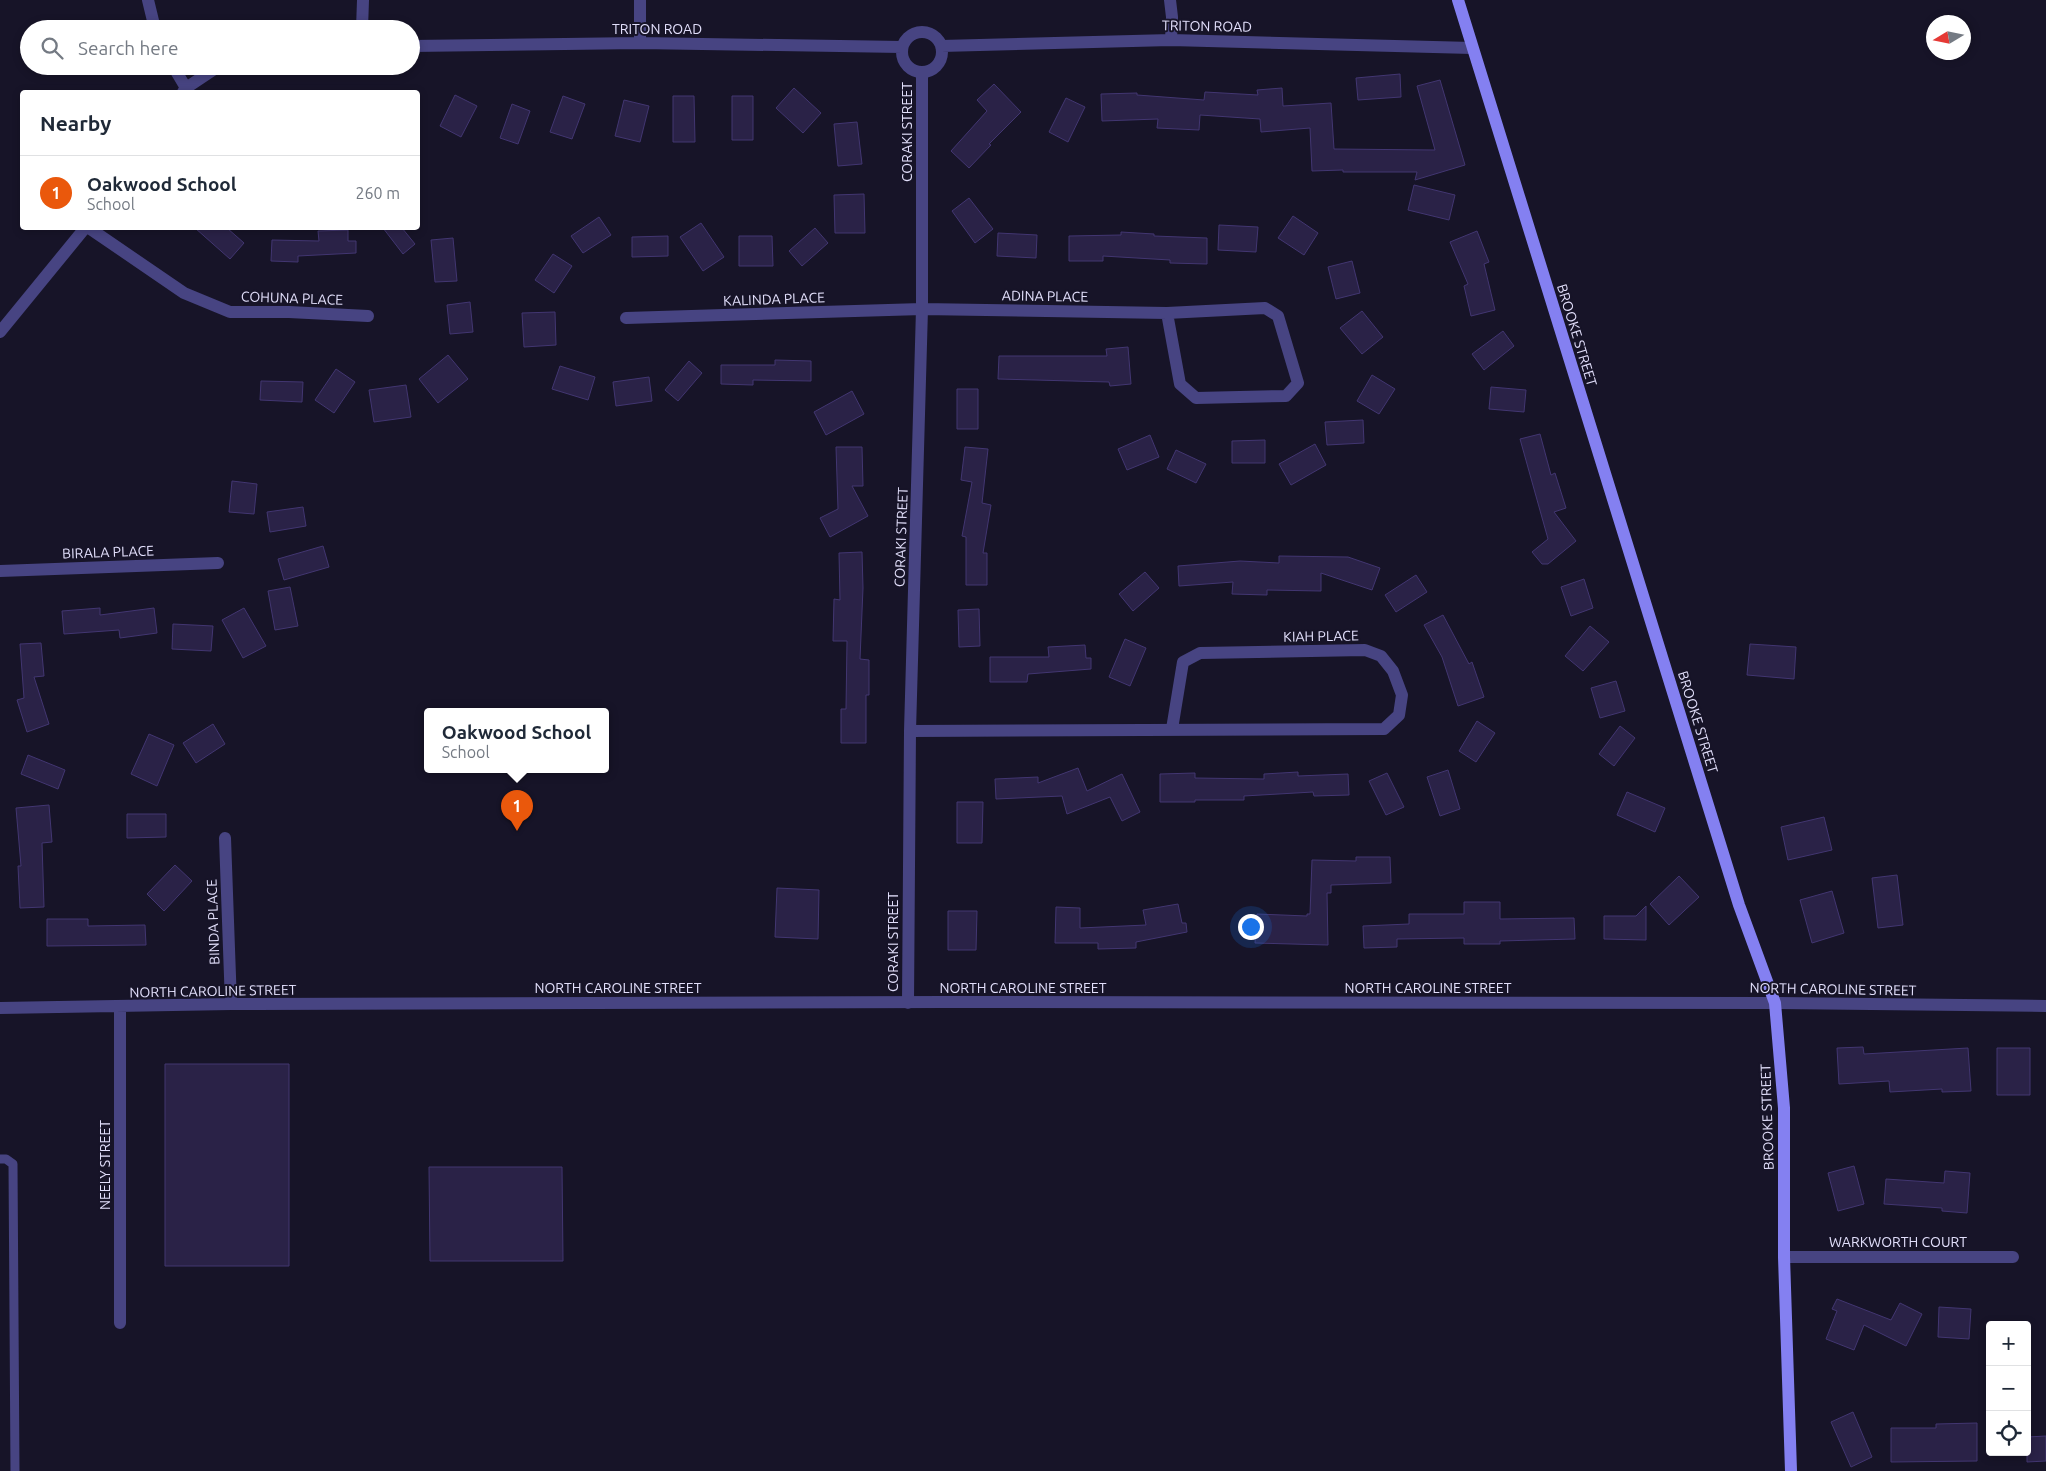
<!DOCTYPE html>
<meta charset="utf-8">
<style>
:root{--surface:#fff;--page:#f6f6f7;--text:#1f2937;--muted:#747a83;--line:#e0e1e3;--accent:#ea580c}
body{margin:0;font-family:Ubuntu,sans-serif;background:var(--page);color:var(--text)}
.controls{position:absolute;right:15px;bottom:15px;display:grid;overflow:hidden;border-radius:5px;box-shadow:0 2px 8px #0003}
.controls button{width:45px;height:45px;display:grid;place-items:center;padding:0;border:0;border-bottom:1px solid var(--line);background:var(--surface);color:var(--text);font:25px sans-serif}
.compass{position:absolute;left:1926px;top:15px;width:45px;height:45px;border-radius:50%;background:var(--surface);box-shadow:0 2px 8px #0003;rotate:260deg}
.you{position:absolute;left:1250px;top:926px;width:18px;height:18px;margin:-12px;border:4px solid #fff;border-radius:50%;background:#1a73e8;box-shadow:0 0 0 8px #1a73e833}
.badge{display:grid;place-items:center;width:32px;height:32px;border-radius:50%;background:var(--accent);color:#fff;font-size:16px;font-weight:700}
.pin{position:absolute;translate:-50% -41px;filter:drop-shadow(0 1px 2px #0008)}
.pin::after{content:'';position:absolute;top:26px;width:18px;height:15px;background:inherit;clip-path:polygon(0 0,100% 0,50% 100%)}
.popup{position:absolute;left:424px;top:708px;width:185px;height:65px;box-sizing:border-box;display:grid;place-content:center;border-radius:5px;background:var(--surface);filter:drop-shadow(0 1px 4px #0005);font-size:16px;white-space:nowrap;color:var(--muted)}
.popup b{font-size:19px;color:var(--text)}
.popup::after{content:'';position:absolute;left:50%;top:100%;margin-left:-10px;border:10px solid transparent;border-top-color:var(--surface)}
.list{margin:0;padding:0;list-style:none}
h2{display:flex;justify-content:space-between;align-items:center;height:65px;margin:0;padding:0 20px;font-size:21px}
h2 small{font-size:16px;font-weight:400;color:var(--muted)}
.list li{display:grid;grid-template-columns:32px 1fr auto;gap:15px;align-items:center;box-sizing:border-box;height:75px;padding:0 20px;border-top:1px solid var(--line)}
.list b{display:block;font-size:19px;white-space:nowrap}
.list p{margin:0;font-size:16px;white-space:nowrap;color:var(--muted)}
.list em{font-size:16px;font-style:normal;color:var(--muted)}
.icon{flex:none;width:28px;height:28px;fill:none;stroke:currentColor;stroke-width:2;stroke-linecap:round;stroke-linejoin:round}
.map{position:relative;flex:none;width:2046px;height:1471px;overflow:hidden}
.search{position:absolute;background:var(--surface);box-shadow:0 2px 8px #0003;left:20px;top:20px;width:400px;height:55px;display:flex;align-items:center;gap:12px;box-sizing:border-box;padding:0 18px;border-radius:28px;color:var(--muted);font-size:19px}
.panel{position:absolute;background:var(--surface);box-shadow:0 2px 8px #0003;left:20px;top:90px;width:400px;height:140px;border-radius:5px}
.map>svg:first-child{display:block}
</style>
<div class="map">
<svg width="2046" height="1471" viewBox="0 0 2046 1471">
<rect width="100%" height="100%" fill="#171428"/>
<path fill="#2a2247" stroke="#423671" d="M1400 74 1401 97 1358 100 1356 78Z
M1440 80 1465 165 1415 180 1417 172H1343V170L1312 171 1310 128 1261 132 1260 119 1200 115 1199 130 1157 128 1158 119 1102 121 1101 94 1137 93V95L1204 100 1205 92 1258 95 1257 90 1282 88 1283 106 1331 103 1334 149 1435 150 1417 86Z
M994 84 1021 112 989 144 991 145 969 168 951 151 987 111 977 100Z
M794 88 821 113 803 133 776 108Z
M455 95 477 106 461 137 440 126Z
M563 96 585 104 572 139 550 132Z
M673 96H694L695 142H673Z
M732 96H753V140H732Z
M1066 98 1085 107 1068 142 1049 132Z
M624 100 649 106 640 142 615 136Z
M512 104 530 111 518 144 500 138Z
M857 122 862 164 838 166 834 124Z
M1414 185 1455 195 1449 220 1408 210Z
M864 194 865 233H835L834 195Z
M969 198 993 229 975 243 952 211Z
M1293 216 1318 233 1304 255 1278 238Z
M599 217 611 235 583 253 571 236Z
M701 223 724 257 703 271 680 237Z
M1219 225 1258 227 1256 252 1218 250Z
M195 228H227L244 243 230 259Z
M383 228H402L415 244 403 254Z
M815 228 828 243 802 266 789 251Z
M348 230V241H356V253L298 256V262L271 261 272 240 319 241 318 231Z
M1477 231 1489 262 1484 264 1495 310 1471 316 1464 286 1468 284 1450 242Z
M1121 232 1154 234V236L1207 238V264L1170 263V260L1103 256V261H1069V236L1121 235Z
M998 233 1037 235 1036 258 997 256Z
M668 236V256L632 257V237Z
M739 236H772L773 266H739Z
M453 238 457 281 435 282 431 240Z
M553 254 572 266 554 293 535 280Z
M1352 261 1360 293 1336 299 1328 267Z
M470 302 473 332 450 334 447 305Z
M1362 311 1383 337 1362 354 1340 328Z
M555 312 556 345 524 347 522 313Z
M1503 331 1514 346 1484 370 1472 354Z
M1128 347 1131 384 1110 386 1109 382 998 379 999 356H1107L1106 349Z
M448 355 468 379 438 403 419 379Z
M775 360 811 361V381L753 380V385L721 384V365H775Z
M689 361 702 373 678 401 665 390Z
M560 366 595 377 588 400 552 389Z
M336 369 355 382 334 413 315 400Z
M1372 375 1395 389 1379 414 1357 401Z
M649 377 652 401 616 406 613 382Z
M261 381 303 382 302 402 260 400Z
M406 385 411 417 374 422 369 390Z
M1491 387 1526 390 1524 412 1489 409Z
M957 389H978V429H957Z
M852 391 864 414 826 435 814 412Z
M1363 420 1364 443 1327 445 1325 422Z
M1540 434 1551 475 1555 473 1566 508 1554 512 1576 541 1548 564H1542L1532 552 1548 539 1520 439Z
M1150 435 1159 457 1127 470 1118 449Z
M1265 440V463H1232V441Z
M1315 444 1326 465 1291 485 1279 464Z
M836 447H862L863 486H852L868 516 830 537 820 518 838 509Z
M965 447 988 449 982 503 991 505 983 553H987V585H966V537L962 536 972 482 961 480Z
M1176 450 1206 464 1196 483 1167 469Z
M232 481 257 484 254 514 229 512Z
M303 507 306 526 270 532 267 512Z
M323 546 329 567 284 580 278 559Z
M862 552 863 588 860 659 869 660V695H866V743H841V709H846L847 641H833L834 599 840 600 839 553Z
M1279 556 1348 557 1380 568 1372 590 1321 573V591L1267 590V595L1232 594 1233 582 1179 586 1178 566 1240 561 1279 563Z
M1145 572 1159 588 1133 611 1119 594Z
M1416 575 1427 592 1396 612 1385 595Z
M1584 579 1593 608 1571 616 1561 587Z
M290 587 298 626 275 630 268 591Z
M100 608V615L154 608 157 633 120 638 119 630 64 634 62 611Z
M244 608 266 646 243 658 222 620Z
M979 609 980 646 959 647 958 610Z
M1443 615 1469 664 1472 662 1484 697 1458 706 1442 657 1424 625Z
M173 624 213 626 211 651 172 649Z
M1590 626 1609 642 1583 671 1565 656Z
M1125 639 1146 648 1130 686 1109 677Z
M41 643 44 676 34 677 49 724 27 732 17 700 24 698 20 644Z
M1750 644 1796 647 1794 679 1747 675Z
M1085 645 1086 658H1091V669L1028 674 1027 682H990V657H1049L1048 647Z
M1616 681 1625 711 1600 718 1591 688Z
M1477 721 1495 733 1476 762 1459 751Z
M213 724 225 744 196 763 183 743Z
M1620 726 1635 738 1614 766 1599 754Z
M149 734 174 745 157 786 131 774Z
M28 755 65 770 58 789 21 774Z
M1078 768 1087 791 1122 774 1140 812 1122 821 1110 797 1067 814 1062 796 996 799 995 779 1038 777V783Z
M1448 770 1460 809 1440 816 1427 777Z
M1298 772V776L1348 774 1349 795 1314 796 1313 792 1244 796V800H1195V802H1160V774L1195 773V778L1264 779V774Z
M1387 773 1404 807 1386 815 1369 781Z
M1627 792 1665 808 1655 832 1617 815Z
M957 802H983L982 843H957Z
M49 805 52 842 42 843 44 907 20 908 18 866H21L16 808Z
M127 814H166V837L127 838Z
M1824 817 1832 850 1788 860 1781 827Z
M1356 857H1390L1391 883 1331 885V893H1327L1328 945 1255 943 1257 914 1307 916V914H1310L1312 860 1356 861Z
M175 865 192 881 164 911 147 894Z
M1897 875 1903 925 1878 928 1872 878Z
M1679 876 1699 897 1669 925 1650 904Z
M777 888 819 890 818 939 775 937Z
M1832 891 1844 933 1812 943 1800 900Z
M1464 902H1500V919L1574 918 1575 939 1500 941V944H1464V938L1397 939V947L1364 948 1363 926 1409 924V914H1464Z
M1178 904 1182 923H1186L1187 932 1136 942V948L1098 949V943H1055L1056 907 1080 908V928L1146 925 1143 910Z
M1646 906V940L1604 939V916H1636Z
M948 911H977L976 950H948Z
M47 919H88V926L145 925 146 945 47 946Z
M1863 1047 1864 1054 1968 1048 1971 1091 1942 1092V1089L1890 1092 1889 1081 1839 1084 1837 1048Z
M1997 1048H2030V1095H1997Z
M165 1064H289V1266H165Z
M1854 1166 1864 1204 1838 1211 1828 1173Z
M429 1167H562L563 1261H430Z
M1945 1171 1970 1173 1967 1213 1942 1211V1208L1884 1204 1886 1179 1944 1183Z
M1837 1299 1891 1320 1900 1303 1922 1314 1906 1346 1864 1325 1854 1350 1826 1339 1837 1311 1832 1309Z
M1939 1307 1971 1309 1969 1339 1938 1337Z
M1853 1412 1872 1457 1851 1467 1831 1422Z
M1977 1423V1461L1891 1462V1428H1936V1424Z
M2046 1436V1461L2027 1462V1437Z"/>
<g fill="none" stroke-linecap="round" stroke-linejoin="round">
<path stroke="#474482" stroke-width="9" d="M0 1159H6L13 1164 15 1471"/>
<path stroke="#474482" stroke-width="12" d="M148 0 155 29
M1170 0 1172 17 1171 40
M362 29 363 0
M902 52a20 20 0 1 1 40 0a20 20 0 1 1-40 0Z
M640 43V0
M411 46 640 43 902 47
M941 46 1171 40 1472 48
M173 66 186 88
M183 92 186 88 219 66
M89 228 184 293 230 312H289L368 316
M626 318 922 309 1167 313 1265 308 1278 316 1298 383 1286 396 1196 398 1180 384 1167 313
M0 332 85 228
M0 571 218 563
M910 731 1384 729 1399 715 1402 695 1393 671 1381 656 1365 650 1200 653 1183 662 1172 729
M225 838 231 1004
M908 1003 910 731 922 309V72
M0 1008 231 1004 945 1002 1775 1003 2046 1006
M1784 1257H2013
M120 1323V1007"/>
<path stroke="#8480f1" stroke-width="12" d="M1458 0 1739 905 1775 1003 1784 1108V1257L1791 1471"/>
</g>
<g text-anchor="middle" stroke-width="4" stroke-linejoin="round" paint-order="stroke">
<g font-size="14" fill="#e2dffb" stroke="#171428">
<text transform="translate(1207 26) rotate(1)" y="5">TRITON ROAD</text>
<text x="657" y="34">TRITON ROAD</text>
<text transform="translate(907 132) rotate(-90)" y="5">CORAKI STREET</text>
<text transform="translate(1045 296) rotate(1)" y="5">ADINA PLACE</text>
<text transform="translate(292 298) rotate(2)" y="5">COHUNA PLACE</text>
<text transform="translate(774 299) rotate(-2)" y="5">KALINDA PLACE</text>
<text transform="translate(1577 335) rotate(73)" y="5">BROOKE STREET</text>
<text transform="translate(901 537) rotate(-88)" y="5">CORAKI STREET</text>
<text transform="translate(108 552) rotate(-2)" y="5">BIRALA PLACE</text>
<text transform="translate(1321 636) rotate(-1)" y="5">KIAH PLACE</text>
<text transform="translate(1698 722) rotate(73)" y="5">BROOKE STREET</text>
<text transform="translate(213 922) rotate(-92)" y="5">BINDA PLACE</text>
<text transform="translate(893 942) rotate(-90)" y="5">CORAKI STREET</text>
<text x="618" y="993">NORTH CAROLINE STREET</text>
<text x="1023" y="993">NORTH CAROLINE STREET</text>
<text x="1428" y="993">NORTH CAROLINE STREET</text>
<text transform="translate(1833 989) rotate(1)" y="5">NORTH CAROLINE STREET</text>
<text transform="translate(213 991) rotate(-1)" y="5">NORTH CAROLINE STREET</text>
<text transform="translate(1767 1117) rotate(-92)" y="5">BROOKE STREET</text>
<text transform="translate(105 1165) rotate(-90)" y="5">NEELY STREET</text>
<text x="1898" y="1247">WARKWORTH COURT</text>
</g>
</g>
</svg>
<div class="controls">
<button>+</button>
<button>−</button>
<button><svg class="icon" aria-label="locate" viewBox="0 0 24 24"><circle cx="12" cy="12" r="6"/><path d="M12 2v4M12 18v4M2 12h4M18 12h4"/></svg></button>
</div>
<svg class="compass" viewBox="-18 -18 36 36"><path d="M0-13l5 13h-10z" fill="#e53935"/><path d="M0 13l5-13h-10z" fill="#747a83"/></svg>
<div class="you"></div>
<div class="pin badge" style="left:517px;top:831px">1</div>
<div class="popup"><b>Oakwood School</b>School</div>
<div class="search"><svg class="icon" aria-label="search" viewBox="0 0 24 24"><circle cx="10" cy="10" r="6"/><path d="M15 15l6 6"/></svg>Search here</div>
<section class="panel">
<h2>Nearby<small></small></h2>
<ul class="list">
<li><span class="badge">1</span><div><b>Oakwood School</b><p>School</p></div><em>260 m</em></li>
</ul>
</section>
</div>
